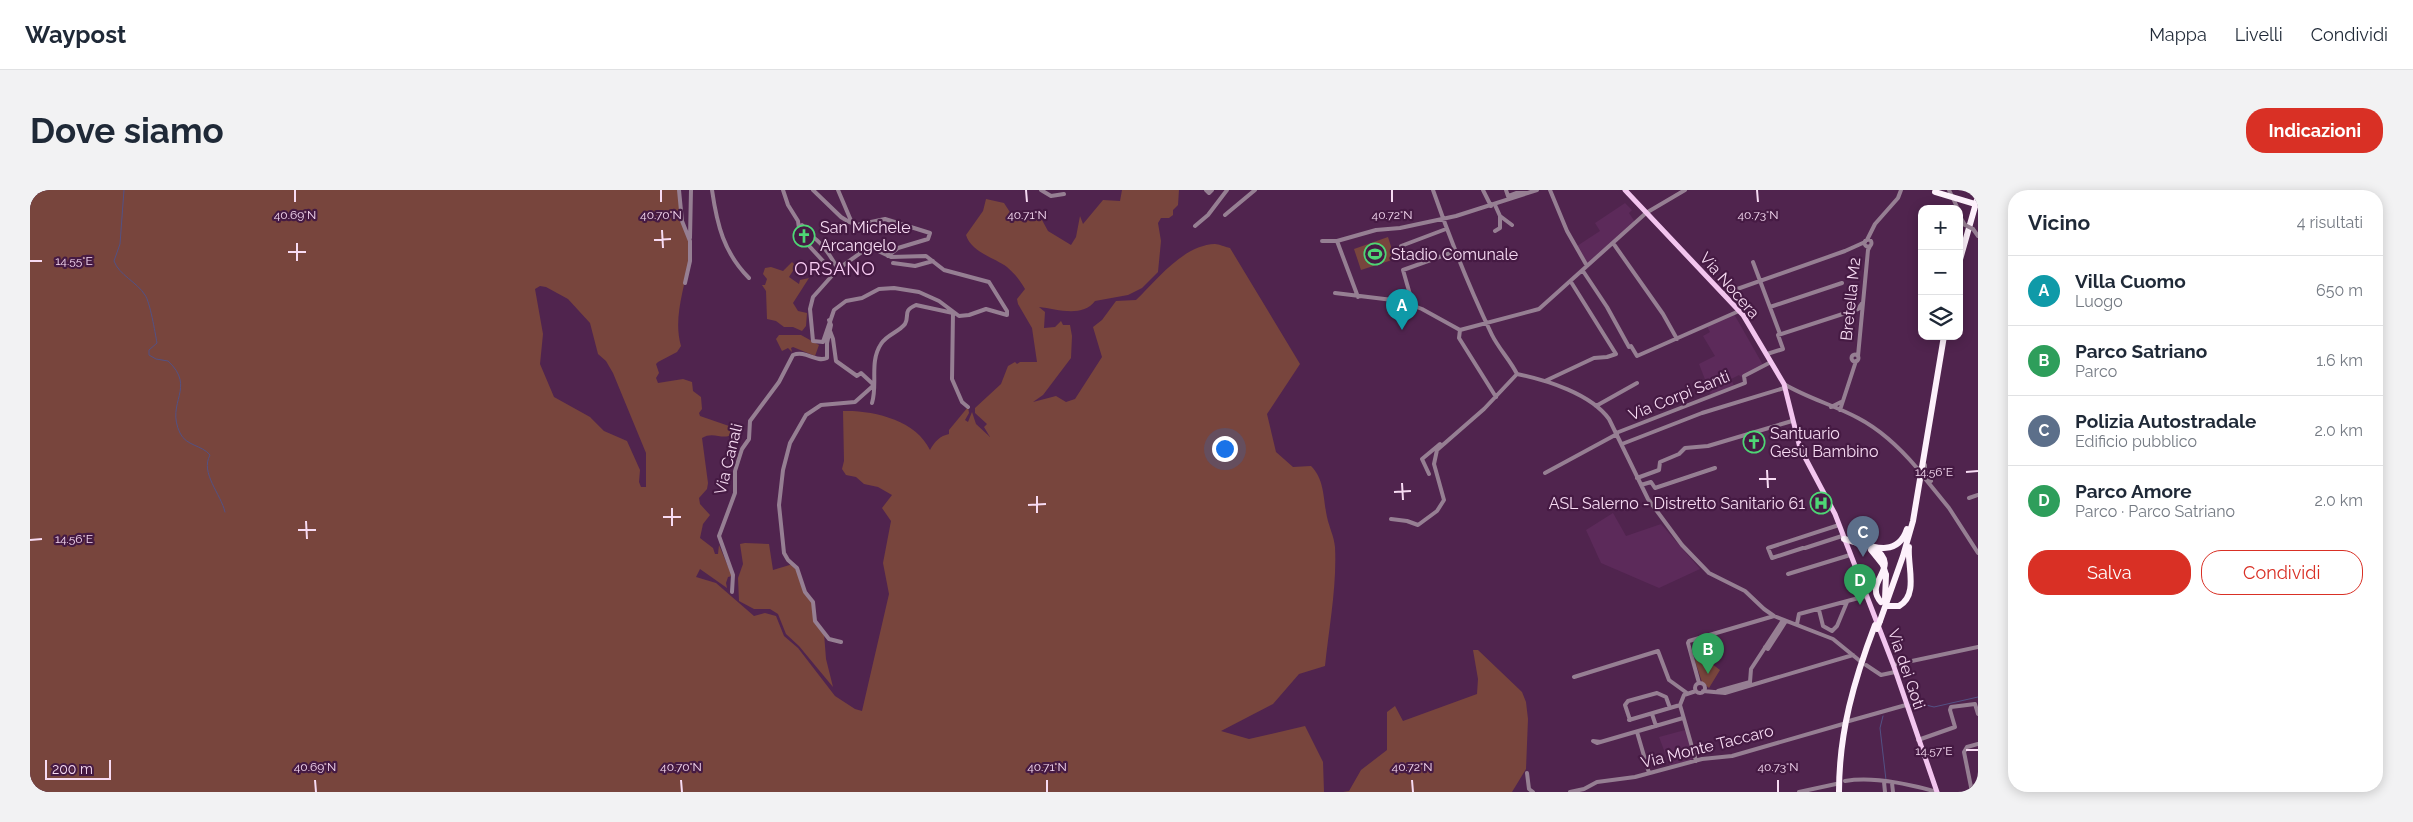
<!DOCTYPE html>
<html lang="it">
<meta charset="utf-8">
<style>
:root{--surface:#fff;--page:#f2f2f3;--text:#1f2937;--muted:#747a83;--line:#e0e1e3;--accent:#d93025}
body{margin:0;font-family:Raleway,sans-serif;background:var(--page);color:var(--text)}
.controls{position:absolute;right:15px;top:15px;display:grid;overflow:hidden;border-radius:10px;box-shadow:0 2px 12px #0003}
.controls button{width:45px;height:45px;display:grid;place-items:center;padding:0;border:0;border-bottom:1px solid var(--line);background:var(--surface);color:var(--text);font:25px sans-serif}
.scale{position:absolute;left:15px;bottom:12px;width:66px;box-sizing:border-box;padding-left:5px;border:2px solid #f7dbf3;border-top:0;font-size:14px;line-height:18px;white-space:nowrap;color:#f7dbf3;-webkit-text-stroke:4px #451a43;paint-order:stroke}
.you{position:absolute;left:1194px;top:258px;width:18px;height:18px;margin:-12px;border:4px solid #fff;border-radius:50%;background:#1a73e8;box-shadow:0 0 0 8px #1a73e833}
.badge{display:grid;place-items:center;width:32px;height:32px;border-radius:50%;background:var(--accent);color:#fff;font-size:16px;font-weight:700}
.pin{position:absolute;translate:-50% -41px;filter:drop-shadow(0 1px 2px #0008)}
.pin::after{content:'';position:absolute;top:26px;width:18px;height:15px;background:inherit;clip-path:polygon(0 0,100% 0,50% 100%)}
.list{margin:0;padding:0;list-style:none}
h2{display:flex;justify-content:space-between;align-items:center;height:65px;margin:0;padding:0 20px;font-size:21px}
h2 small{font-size:16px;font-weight:400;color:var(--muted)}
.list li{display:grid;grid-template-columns:32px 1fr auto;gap:15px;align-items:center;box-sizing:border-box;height:70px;padding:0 20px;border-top:1px solid var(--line)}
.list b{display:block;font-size:19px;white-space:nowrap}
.list p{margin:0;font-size:16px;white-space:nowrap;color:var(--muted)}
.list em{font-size:16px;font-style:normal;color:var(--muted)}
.actions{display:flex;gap:10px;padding:15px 20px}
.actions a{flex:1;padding:11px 0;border:1px solid var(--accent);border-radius:20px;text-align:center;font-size:18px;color:var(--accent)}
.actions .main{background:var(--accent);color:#fff}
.icon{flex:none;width:28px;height:28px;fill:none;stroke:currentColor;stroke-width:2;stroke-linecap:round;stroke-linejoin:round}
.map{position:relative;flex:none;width:1948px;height:602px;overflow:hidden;border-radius:20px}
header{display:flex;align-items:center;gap:30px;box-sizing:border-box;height:70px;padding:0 25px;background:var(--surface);border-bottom:1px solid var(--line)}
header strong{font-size:24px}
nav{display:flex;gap:28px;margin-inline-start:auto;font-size:18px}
.intro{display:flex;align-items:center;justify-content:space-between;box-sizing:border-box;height:120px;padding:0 30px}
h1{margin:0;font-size:35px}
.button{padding:12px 22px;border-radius:20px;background:var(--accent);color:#fff;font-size:18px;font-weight:700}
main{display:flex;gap:30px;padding:0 30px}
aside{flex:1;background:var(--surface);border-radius:20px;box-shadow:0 2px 12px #0003}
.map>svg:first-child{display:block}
</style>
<header>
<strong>Waypost</strong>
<nav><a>Mappa</a><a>Livelli</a><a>Condividi</a></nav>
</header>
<div class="intro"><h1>Dove siamo</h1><a class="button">Indicazioni</a></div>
<main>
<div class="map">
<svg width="1948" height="602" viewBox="0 0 1948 602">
<rect width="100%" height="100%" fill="#50244e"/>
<path fill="#5c2a5a" d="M1595 13 1602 20 1599 23 1605 32 1557 74 1547 56 1570 41 1565 33Z
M1704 124 1733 175 1711 187 1709 185 1701 189 1704 196 1681 205 1669 174 1685 166 1673 146 1680 142 1677 136Z
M1583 323 1596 346 1631 334 1670 379 1629 398 1571 373 1556 340Z
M1655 540 1664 569 1640 576 1629 547Z"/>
<path fill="#78453d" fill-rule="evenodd" d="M0 0H648C648 25 663 47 659 72 654 99 643 129 651 156L647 162 628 172 626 174 629 183 626 188 628 193 653 189 662 192 663 201 671 207 672 219 669 223 670 226 699 236 701 245C692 250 683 241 672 248L678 293 677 299 669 308 670 314 680 325 673 334 670 348 683 358 685 364H688L689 355 702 386 698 387 696 393 697 398 670 379 666 387 686 393 724 426 735 423 746 426 754 446 768 458 805 506 825 519 832 521 859 404 853 373 861 331 852 318 862 305 848 297 834 294 826 287 816 285 812 279 814 271 813 221C843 220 886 230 900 260 905 251 910 246 919 244V240L938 217 939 223 935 230 938 232 942 222 946 234 960 247 954 237 957 234 945 223V218L971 194 978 176 985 172 987 174 990 172H1007L1002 138 988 114 987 109 995 99C990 90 984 83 977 77 965 68 941 62 936 45L953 21 956 9 974 13 985 30H1012L1018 41 1041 55 1046 47 1050 26 1053 34 1073 10 1090 11 1092 0H1149L1148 15 1143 20V25L1139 28H1131L1128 33 1131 51 1128 82 1112 98 1098 105 1065 111C1052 128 1027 119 1009 117L1015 122 1014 138 1025 137 1031 131 1033 135H1040L1042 146 1041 168 1013 205 1003 212 1026 206 1036 212 1045 209 1072 167 1063 137 1072 130 1086 111 1106 110C1127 90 1153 55 1185 54 1189 54 1195 57 1200 58L1270 174 1237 224 1246 262 1263 277 1281 276C1295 290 1293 309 1297 327 1299 337 1304 346 1305 357 1307 396 1299 437 1295 476L1269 484 1243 514 1191 541 1219 549 1275 536 1293 572 1294 602H0ZM510 96 516 97 538 109 560 133 568 164 576 171 583 183 616 263V297H611L609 292 610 280 597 251 574 241 560 227 524 207 510 174 513 144 505 99Z
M1358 47 1365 69 1331 80 1324 59Z
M762 72 766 76 759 87 769 94 770 90 779 88 763 113 768 121 777 123 776 136 772 141 763 137H754L746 131 737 129 736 101 732 95H735L737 89 733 84 735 78 741 77 753 81Z
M749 145H771L789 155 785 166 763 157 761 158 762 162 758 158 752 161 746 149Z
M715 353 739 354 743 380 763 374 767 378 774 397 783 412 785 431 794 443 796 469 803 497 769 456 756 444 748 424 740 419H724L709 411 708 388 713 374 710 354Z
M1443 460H1448L1492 502 1496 512 1498 529 1496 579 1482 602H1313L1319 601 1331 580 1357 560V522L1365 516 1373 531 1447 504 1448 489Z
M1673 467 1690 480 1679 498 1672 492 1665 471 1666 468Z"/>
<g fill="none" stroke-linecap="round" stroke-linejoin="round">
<path stroke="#535184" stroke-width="1" d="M94 0 90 54 84 71C89 85 107 92 115 105 120 112 125 142 127 153L119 160V165L126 169 138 171C167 198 135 212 150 243 156 256 172 255 180 265 170 283 191 304 195 322
M1879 515 1888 513 1904 517 1948 507
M1853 526 1850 538 1856 590"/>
<path stroke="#967f93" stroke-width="4" d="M649 0 652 31 660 51V71L655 93
M682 0C687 35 694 63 719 88
M753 0 758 15 768 31 770 46 804 83
M783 0 811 27 819 32 827 35 855 29 900 43 898 49 868 58 858 66
M808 0 822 33
M1011 0 1021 6 1034 4
M1176 0 1179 3 1182 0
M1403 0C1420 49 1440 99 1462 145 1469 159 1480 170 1487 184 1517 190 1561 204 1579 229L1618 309 1652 355 1679 383 1715 401 1734 419 1744 426 1803 449 1830 471
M1453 0 1461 16
M1476 0 1478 6 1486 3H1497
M1520 0 1537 41 1557 76
M1919 0 1928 19
M1465 15 1470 26 1482 35
M1195 25 1225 0
M1929 25 1935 35
M772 35 783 47
M1165 36 1178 25 1197 0
M1943 39 1948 46
M1465 41 1470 38V26
M660 48 661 0
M1834.5 53a3.5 3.5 0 1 1 7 0a3.5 3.5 0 1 1-7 0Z
M1837 50 1845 34 1868 8 1871 0
M1292 51H1307L1346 40 1370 38 1426 26 1507 0
M1307 51 1328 107
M777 53 783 47C794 55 801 67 808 79
M1583 53 1633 124 1647 149
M1371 56 1416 39
M836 59H844L861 67 896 66 914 80 959 92 977 121V125L956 119 939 125 929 126 909 111 889 102 864 98 849 99 832 108 816 111 804 120 793 152 783 151 780 119 783 107 808 79Z
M1723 72 1750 144
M863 73 885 76 903 71
M1553 81 1577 117 1599 157 1601 156 1607 166 1709 121
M1305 103 1371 111 1392 119 1430 140
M1693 104 1815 61 1835 52
M1383 115 1373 80 1426 61
M1740 117 1812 93
M923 123 922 189 932 212 938 217
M1430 140 1509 119 1616 23 1655 0
M1430 140 1429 148 1466 207
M800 141 803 149 806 171 827 186 831 183 844 195
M1737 164 1753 159 1748 145 1828 119 1833 112
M1821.5 168a3.5 3.5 0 1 1 7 0a3.5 3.5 0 1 1-7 0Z
M1828 166 1838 60 1840 56
M1515 191 1564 168 1577 167 1586 164 1541 92
M1754 194C1777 208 1804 215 1828 228 1851 240 1870 258 1887 278
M842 213C848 194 839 172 851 154 856 145 869 142 875 134 880 125 872 121 886 115L923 123
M1566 216 1607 193
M1801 217 1811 212
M1810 220 1826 171
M1586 243 1715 193 1714 186 1741 172
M1592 254 1672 223 1754 198
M1895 275V281L1901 291
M1515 283 1587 244
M1399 284 1392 269 1410 254
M1893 286 1919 318 1948 363
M1607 288 1629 280 1630 272 1649 264 1655 258 1678 256 1762 231
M1611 295 1621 292 1625 298 1685 278
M1939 308 1948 305
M1361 329 1377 331 1388 335 1407 321 1414 310 1404 274 1407 260 1454 219 1487 184
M1773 358 1742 368 1738 358 1809 335
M1775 358 1812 346
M1758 384 1820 365
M702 402 703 385 689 346 705 303V281L712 259 719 249 720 231 749 192 763 165C776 160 786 173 797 168V153L801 135 799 130
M1789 420 1793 436 1802 441 1807 436 1817 412
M1767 434 1769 424 1836 406
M811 452 799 449 785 431 783 412 775 402 767 378 758 370 754 363 749 315 753 280 760 253 776 225 791 215 825 212 844 195
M1735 457 1738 459 1756 431
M1836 475 1851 485 1865 482
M1863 475 1948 457
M1544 487 1628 461 1639 490 1657 503
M1720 492 1721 479 1753 430
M1669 493 1658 453 1659 451 1744 426
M1665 498a5 5 0 1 1 10 0a5 5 0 1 1-10 0Z
M1673 501 1695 503 1823 465
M1688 501 1720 492
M1622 524 1626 536
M1599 530 1650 515
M1600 530 1595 515 1598 511 1627 503 1636 507 1640 518
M1819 531 1876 515
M1607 542 1619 583
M1888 550 1925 537 1920 520 1921 517 1945 514 1948 524
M1571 552 1563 551 1567 553 1653 528
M1666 571 1650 515 1654 505 1666 501
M1497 583 1499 599 1503 602
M1815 591C1844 586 1879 594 1907 602
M1854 592 1855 602
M1862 593 1863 602
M1540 602 1554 599 1567 592 1605 587 1672 569 1702 566 1813 534
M1769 602 1806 594
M1942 602 1934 562 1937 557 1948 554"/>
<path stroke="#f3c5ef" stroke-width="5" d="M1595 0 1713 125 1754 194 1770 258 1805 324 1863 474 1907 602"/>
<path stroke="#fdf1fb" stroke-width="6" d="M1929 73 1948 6
M1814 349C1838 355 1867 370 1877 339
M1843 357C1874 379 1832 390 1851 412
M1841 360 1853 375
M1855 409 1856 385
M1857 416H1869C1889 405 1877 375 1879 357
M1850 431 1873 366 1883 331 1914 146
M1809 602C1809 542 1824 490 1845 435"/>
<path stroke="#967f93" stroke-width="4" d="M1935 35 1943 39
M1887 278 1893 286"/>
<path stroke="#fdf1fb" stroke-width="6" d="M1905 2 1948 15
M1853 375 1856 385
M1847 439 1850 431"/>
</g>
<path fill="none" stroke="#f7dbf3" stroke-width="2" d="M265 0V12M631 0V12M996 0 997 12M1362 0V12M1727 0 1728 12M632 40 633 58M624 50 641 49M267 53V71M258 62H276M0 71H12M1737 280 1738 298M1936 282 1948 281M1729 289H1746M1372 293 1373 310M1364 302 1381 301M1007 306V323M998 315 1016 314M642 318V336M633 327H651M276 331 277 349M268 340H286M0 350 12 349M1936 560H1948M285 590 286 602M651 590 652 602M1017 590V602M1382 590 1383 602M1748 590V602"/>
<defs>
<g id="church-ring" transform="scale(1.125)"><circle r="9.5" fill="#451a43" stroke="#4ed675" stroke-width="1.5"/><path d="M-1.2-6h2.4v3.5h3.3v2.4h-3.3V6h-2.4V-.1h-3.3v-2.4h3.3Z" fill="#4ed675"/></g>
<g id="stadium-ring" transform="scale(1.125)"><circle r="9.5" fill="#451a43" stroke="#4ed675" stroke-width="1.5"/><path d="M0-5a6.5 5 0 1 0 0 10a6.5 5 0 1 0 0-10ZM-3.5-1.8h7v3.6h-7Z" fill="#4ed675"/></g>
<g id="hospital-ring" transform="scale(1.125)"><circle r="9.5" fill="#451a43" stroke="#4ed675" stroke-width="1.5"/><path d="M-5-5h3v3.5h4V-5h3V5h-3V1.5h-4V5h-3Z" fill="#4ed675"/></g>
</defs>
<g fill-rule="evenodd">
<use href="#church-ring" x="774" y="46"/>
<use href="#stadium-ring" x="1345" y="64"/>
<use href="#church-ring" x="1724" y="252"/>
<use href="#hospital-ring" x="1791" y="313"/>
</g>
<g text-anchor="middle" stroke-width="4.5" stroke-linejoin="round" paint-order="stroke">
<g font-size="16" fill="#f7dbf3" stroke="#451a43" text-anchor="start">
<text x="790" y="43">San Michele<tspan x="790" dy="18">Arcangelo</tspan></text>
<text x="1361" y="70">Stadio Comunale</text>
<text x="1740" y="249">Santuario<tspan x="1740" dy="18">Gesù Bambino</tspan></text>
<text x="1775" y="319" text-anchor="end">ASL Salerno - Distretto Sanitario 61</text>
</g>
<g font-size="16" fill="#f7dbf3" stroke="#451a43">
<text transform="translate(1700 95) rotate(49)" y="6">Via Nocera</text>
<text transform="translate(1820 109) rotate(-84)" y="6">Bretella M2</text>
<text transform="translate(1649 205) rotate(-22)" y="6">Via Corpi Santi</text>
<text transform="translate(698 269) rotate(-76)" y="6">Via Canali</text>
<text transform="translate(1877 479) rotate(71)" y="6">Via dei Goti</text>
<text transform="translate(1677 556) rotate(-14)" y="6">Via Monte Taccaro</text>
</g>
<g font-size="18" letter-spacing="1" fill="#facdf5" stroke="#451a43">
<text x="805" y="85">ORSANO</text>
</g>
</g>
<g font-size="12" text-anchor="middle" fill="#f7dbf3" stroke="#451a43" stroke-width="4.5" stroke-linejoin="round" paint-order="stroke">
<text x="265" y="29">40.69°N</text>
<text x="631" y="29">40.70°N</text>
<text x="997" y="29">40.71°N</text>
<text x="1362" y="29">40.72°N</text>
<text x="1728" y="29">40.73°N</text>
<text x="44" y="75">14.55°E</text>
<text x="1904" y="286">14.56°E</text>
<text x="44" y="353">14.56°E</text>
<text x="1904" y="565">14.57°E</text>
<text x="285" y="581">40.69°N</text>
<text x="651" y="581">40.70°N</text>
<text x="1017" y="581">40.71°N</text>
<text x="1382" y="581">40.72°N</text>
<text x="1748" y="581">40.73°N</text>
</g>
</svg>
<div class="controls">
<button>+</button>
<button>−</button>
<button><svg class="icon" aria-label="layers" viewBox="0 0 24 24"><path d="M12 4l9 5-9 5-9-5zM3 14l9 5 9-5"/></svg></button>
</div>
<div class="scale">200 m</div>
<div class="you"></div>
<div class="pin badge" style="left:1372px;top:140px;background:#0f9aa8">A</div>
<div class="pin badge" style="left:1678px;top:484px;background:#2e9e5b">B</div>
<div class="pin badge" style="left:1833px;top:367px;background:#5c6f8a">C</div>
<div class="pin badge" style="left:1830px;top:415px;background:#2e9e5b">D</div>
</div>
<aside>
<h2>Vicino<small>4 risultati</small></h2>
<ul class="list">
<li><span class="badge" style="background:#0f9aa8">A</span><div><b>Villa Cuomo</b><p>Luogo</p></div><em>650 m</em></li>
<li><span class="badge" style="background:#2e9e5b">B</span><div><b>Parco Satriano</b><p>Parco</p></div><em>1.6 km</em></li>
<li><span class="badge" style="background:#5c6f8a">C</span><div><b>Polizia Autostradale</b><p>Edificio pubblico</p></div><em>2.0 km</em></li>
<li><span class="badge" style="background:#2e9e5b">D</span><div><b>Parco Amore</b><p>Parco · Parco Satriano</p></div><em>2.0 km</em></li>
</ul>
<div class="actions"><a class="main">Salva</a><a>Condividi</a></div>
</aside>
</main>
